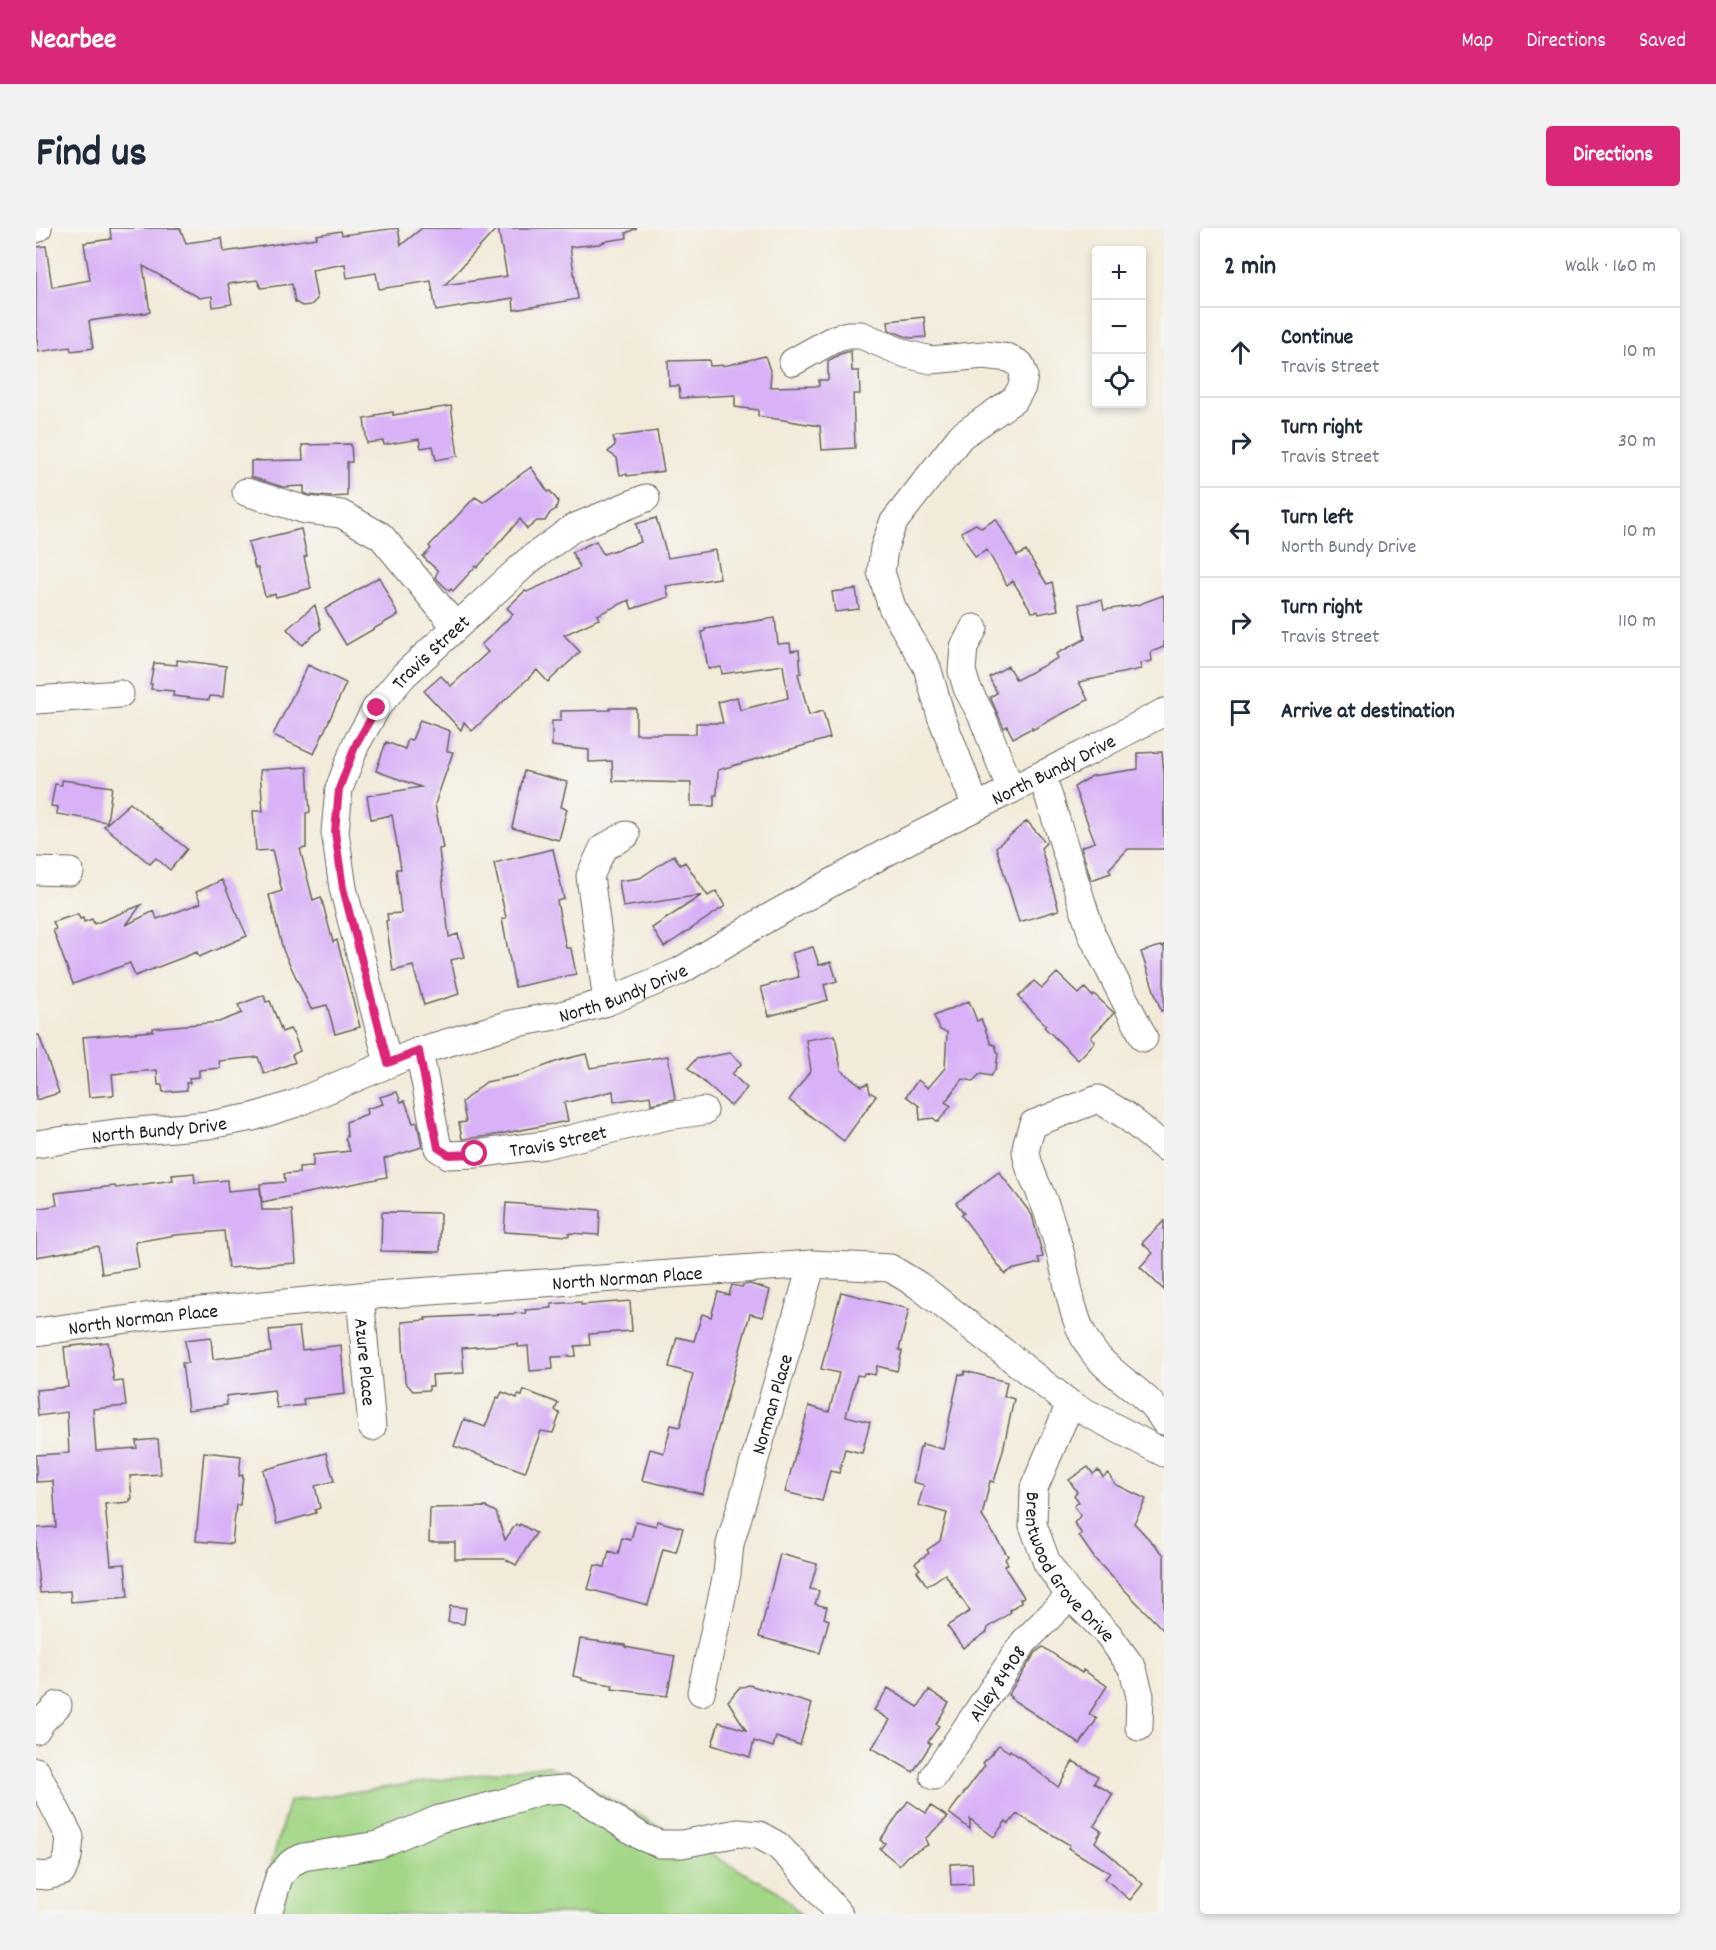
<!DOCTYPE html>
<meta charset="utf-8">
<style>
:root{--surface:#fff;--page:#f2f2f3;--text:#1f2937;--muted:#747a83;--line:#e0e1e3;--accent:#db2777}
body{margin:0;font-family:Dekko,sans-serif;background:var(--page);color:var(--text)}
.controls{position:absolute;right:18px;top:18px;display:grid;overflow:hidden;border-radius:6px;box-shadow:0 3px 9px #0003}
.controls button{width:54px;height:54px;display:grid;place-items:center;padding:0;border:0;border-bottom:2px solid var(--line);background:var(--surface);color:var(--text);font:30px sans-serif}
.stop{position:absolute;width:18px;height:18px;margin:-14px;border:4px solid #db2777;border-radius:50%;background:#fff}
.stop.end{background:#db2777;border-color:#fff;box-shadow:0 2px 6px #0008}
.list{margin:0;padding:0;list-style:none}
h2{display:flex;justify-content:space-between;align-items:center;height:78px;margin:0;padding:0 24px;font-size:26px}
h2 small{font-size:20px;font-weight:400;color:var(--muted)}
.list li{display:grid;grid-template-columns:39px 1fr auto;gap:18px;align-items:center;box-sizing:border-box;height:90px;padding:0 24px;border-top:2px solid var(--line)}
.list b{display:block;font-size:22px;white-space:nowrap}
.list p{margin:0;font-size:20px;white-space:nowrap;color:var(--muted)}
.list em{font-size:20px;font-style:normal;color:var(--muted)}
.icon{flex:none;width:33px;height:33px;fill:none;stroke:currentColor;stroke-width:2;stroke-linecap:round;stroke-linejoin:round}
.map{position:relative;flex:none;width:1128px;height:1686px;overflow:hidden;border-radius:6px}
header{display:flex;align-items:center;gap:36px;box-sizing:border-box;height:84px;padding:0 30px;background:var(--accent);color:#fff}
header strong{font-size:28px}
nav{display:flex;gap:33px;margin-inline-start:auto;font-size:21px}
.intro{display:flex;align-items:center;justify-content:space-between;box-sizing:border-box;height:144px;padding:0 36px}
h1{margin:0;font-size:42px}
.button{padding:15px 27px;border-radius:6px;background:var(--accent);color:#fff;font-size:21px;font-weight:700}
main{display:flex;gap:36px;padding:0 36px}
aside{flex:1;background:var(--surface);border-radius:6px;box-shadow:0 3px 9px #0003}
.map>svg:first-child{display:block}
</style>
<header>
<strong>Nearbee</strong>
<nav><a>Map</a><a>Directions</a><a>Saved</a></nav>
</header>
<div class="intro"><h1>Find us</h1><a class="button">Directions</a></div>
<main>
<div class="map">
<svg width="1128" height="1686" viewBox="0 0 1128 1686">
<rect width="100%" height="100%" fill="#f6f6f2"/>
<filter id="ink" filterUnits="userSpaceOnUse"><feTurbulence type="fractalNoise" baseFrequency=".0167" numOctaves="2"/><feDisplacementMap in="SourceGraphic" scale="12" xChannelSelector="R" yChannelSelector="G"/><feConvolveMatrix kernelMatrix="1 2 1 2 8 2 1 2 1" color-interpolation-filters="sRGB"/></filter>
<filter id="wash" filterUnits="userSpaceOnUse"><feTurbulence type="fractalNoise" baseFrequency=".008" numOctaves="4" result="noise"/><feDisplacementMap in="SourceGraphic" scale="24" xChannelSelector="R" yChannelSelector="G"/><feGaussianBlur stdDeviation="1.35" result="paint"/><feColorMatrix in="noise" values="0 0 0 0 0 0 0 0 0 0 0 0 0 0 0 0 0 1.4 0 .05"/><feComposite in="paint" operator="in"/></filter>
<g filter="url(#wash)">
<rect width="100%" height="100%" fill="#f3ebda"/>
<path fill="#a3d686" stroke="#607951" stroke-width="1.5" d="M511 1537 740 1662 765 1686H221L253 1573Z"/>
<g id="blocks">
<path fill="#d8b1f6" d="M74 0H144L150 15 186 10 188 24 281 10 280 7 305 3 306 7 362 0 365 17 386 0H461L409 57 471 48 462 0H601L590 5 591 10 571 13 563 16 534 19 542 71 478 82 477 70 400 83 395 53 343 61 340 45 311 50 309 36 276 42 281 71 275 77 266 78 259 74 256 56 225 60 221 52 192 56 196 76 177 79 176 68 164 70 107 38 114 84 53 93 57 120 35 123 34 119 3 124 0 104V19L10 18 16 59 54 52 48 15 75 11Z
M888 89 890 109 874 110 853 102 852 93Z
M815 123 816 143H823L824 166H817L819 220 786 222 784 198 722 188V182L699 179V167L644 170 643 158H633L632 133 673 132 674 138 692 137 729 128 735 145 734 159 783 158V152H792V133L804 126Z
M415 178 422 228 400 232 397 218 385 220 383 211 348 217 347 213 331 215 328 191 340 189 339 187 357 184V187Z
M621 203 628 243 591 248V246L584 247 581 230 572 224 579 217 577 209Z
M315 216 316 234H311V268L294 269 273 267 268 265V258L247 259 215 249V233L267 232 266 217Z
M495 239 512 264 514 263 522 273 520 281 514 285 509 293H501L491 301 484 291 441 340 440 338 417 363 415 361 413 363 399 349 402 343 387 329 395 321 393 318 439 269 447 274Z
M620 290 632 330 679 322 684 350 630 358 633 369 596 381 593 372 561 387 563 391 528 407 544 424 512 454 501 442 436 503 428 494 425 502 388 463 405 448 415 458 452 424 445 417 477 386 471 380 489 363 491 364 544 340 536 324 560 313 567 326 605 314 600 296Z
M960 291 981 328 990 323 1011 356 1016 354 1022 382 1003 386 1002 383 996 384 977 353 971 357 951 322 939 329 925 304 940 296 945 300Z
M265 301 271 328 268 329 275 360 240 369 239 366 229 368 222 340H219L212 314Z
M343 349 362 387 310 417 289 381Z
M820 361 823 381 799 384 796 364Z
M1128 367V419L1115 424 1116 433 1104 435 1105 441 1043 454 1052 472 996 502V500L977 510 971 498 968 500 954 469 961 465 953 449 972 438 980 452 1022 430 1020 426 1049 411 1043 376 1066 372 1068 382 1101 377Z
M279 377 285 401 266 417 251 401Z
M739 390 742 416 754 415 755 423 763 422 765 445 762 446 773 487 787 483 794 510 682 542 681 567H678V578H655V555L577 553 576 533 553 534V522L516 518V493H525V483L574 482V480H600V506H660V495H687L682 474 701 469 704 482 752 470 747 437 686 446 685 439 672 441 666 404 669 403V401Z
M141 432 190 438 187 469 174 468 173 472 137 468 138 463 115 461 116 456H114L118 435 141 437Z
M272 437 310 455 278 526 237 507Z
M384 492 414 503 411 523 417 524 399 576 407 620 403 621 413 709 422 706 428 729 415 732 423 766 388 777 377 738 357 743 350 693 352 692 351 686 365 685 360 641H365L356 587 335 591 331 568 385 559 340 543 350 514 369 521 372 511 376 512Z
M1126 524 1128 545V621H1092L1073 641 1075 645 1055 652 1045 619 1059 614 1038 559 1056 548 1102 541V525Z
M271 539 274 584 270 585V620L264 621 277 672 285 669 297 714 301 712 324 799 299 806 291 777 275 781 247 722 233 667 246 663 236 622 220 623 217 583H227L224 542Z
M488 543 531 554 525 579 531 581 523 612 476 600Z
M26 552 76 559 71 594 21 586 22 579 15 578 19 556 26 557Z
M94 575 151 621 134 642 120 630 114 636 68 598Z
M991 593 1010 615 1005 620 1023 682 983 694 960 619Z
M517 621 528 671 521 673 530 720H535L540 746 479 759 466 691 470 690 458 635Z
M638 627 644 637 649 634 672 668 680 663 689 678 628 719 616 700 666 667 587 679 583 653 604 650Z
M186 652 211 708 163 729 161 724 99 748 94 735 37 756 17 702 20 701 17 694 42 686 44 691 47 690 48 694 56 691 58 696 105 677 90 697 118 683 121 691 165 675 160 664Z
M1128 717V782L1125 783 1105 724Z
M777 719 783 737 795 734 801 753 788 757 792 772 733 788 725 759 763 749 756 725Z
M1021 745 1043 766 1049 760 1056 768 1058 766 1078 785 1055 809 1059 814 1042 832 1008 799 1010 797 982 769 998 753 1006 760Z
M228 767 230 774 234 773 246 804 254 801 258 807 264 823 256 827 259 834 228 846 222 829 183 833 184 840 163 842V849L153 850 154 855H150L151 862 127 864 126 857H122L121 842 76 846 78 867 53 869 47 809 117 803V800L183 794 206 785 202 777Z
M933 773 941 793 945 791 955 816 959 817 962 826 960 840 955 848 944 846 937 853 927 851 909 874 915 878 902 894 897 890 884 892 883 878 870 868 882 852 892 860 909 840 911 804 904 802 898 788Z
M0 807H3L23 865 0 872Z
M799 807 805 842 826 858 832 855 834 864 840 868 808 913 753 872 775 842 770 812Z
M694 825 706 835 696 846 711 860 695 878 652 840 660 831Z
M550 826 554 840 632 828 639 871 615 876 614 868 578 874 577 863 528 875 532 893 454 908 426 911 423 895 430 894 426 874 450 854 485 847 525 832Z
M361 864 365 874 369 873 377 895 381 894 386 919 348 931 351 949 226 974 224 956 249 954 248 946 263 945V939L277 938V927L314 923 309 910 311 909 310 894 331 886 330 881 347 876 344 869Z
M963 944 996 987 1007 1029 1002 1030 1004 1035 975 1042 969 1046 925 987 928 985 920 975Z
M158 945 159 955 191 952 192 963 224 960 226 982H256L260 1035 192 1040 188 1003 140 1007 99 1014 103 1040 66 1046 62 1018 0 1029V981L21 977 19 965 79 958 80 960 137 952 136 947Z
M470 975 564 982 563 1007 533 1005V1008L468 1004Z
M346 984 404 985V1024L345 1023Z
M1128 993V1062L1104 1039 1117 1025 1106 1015Z
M714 1056 734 1062 727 1089 714 1086 680 1209 667 1266 606 1252 614 1221 628 1225 635 1197 644 1199 657 1146 633 1139 641 1109 658 1113 666 1086 675 1089 682 1064 693 1067 696 1057 706 1059 707 1057Z
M805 1064 873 1081 863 1122 866 1123 861 1143 841 1138 839 1147 828 1145 827 1148 821 1147 810 1188 834 1194 826 1225 809 1221 803 1245 794 1243 786 1273 749 1264 773 1178 793 1184 803 1145 785 1141Z
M594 1073 596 1103 553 1106 554 1117 539 1118 540 1128 516 1129 517 1141 494 1143 492 1118 482 1119V1116L426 1120 428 1145 396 1147 397 1158H393V1162L377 1163 369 1154 366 1094 390 1092 389 1090 490 1085 489 1082 516 1080 515 1076 545 1074V1077Z
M263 1099 266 1122 305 1117 309 1166 267 1171 268 1177 241 1180 238 1162 190 1168 191 1177 152 1182 146 1135H152L149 1112 175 1109 177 1131 235 1124 233 1102Z
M72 1114 78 1154 87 1153 90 1178 57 1181 60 1223 101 1220 100 1213 122 1211 125 1246 94 1248 96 1271H94V1274L69 1276 75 1337 89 1336 92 1369 35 1374 34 1363 4 1365 0 1329V1300L20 1299 17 1253 0 1254V1227L33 1225 31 1184 2 1188 0 1162 32 1159 28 1119Z
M929 1143 971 1154 968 1168 978 1171 967 1222 958 1254 954 1253 946 1288 972 1328 969 1331 972 1336 968 1338 988 1369 984 1371 986 1374 973 1382 975 1384 952 1400 951 1404 927 1420 911 1398 934 1383 909 1346 891 1358 881 1343 884 1341 879 1335 893 1325 891 1322 904 1313 911 1285 882 1277 888 1257 877 1254 884 1219H886V1216L907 1221 923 1146 928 1147Z
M488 1162 522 1175 519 1182 524 1186 517 1205 505 1203 489 1244 418 1218 428 1191 449 1199 461 1169 463 1170 466 1164 481 1170 482 1167 486 1168Z
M168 1224 205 1228 203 1248 207 1247 204 1277H200L196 1316 160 1313Z
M290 1225 298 1253 279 1258 284 1280 279 1282 280 1285 241 1296 227 1242Z
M1052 1239 1057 1246 1062 1242 1067 1249 1072 1245 1079 1256 1110 1271 1098 1295 1128 1327V1403L1059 1331 1043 1308 1046 1306 1038 1295 1045 1287 1038 1278 1043 1274 1038 1267 1041 1264 1033 1252Z
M450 1279 460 1284 469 1312 480 1296 483 1298 484 1296 500 1305 480 1337 469 1331H419V1314H393L394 1280Z
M600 1293 620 1298 621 1293 647 1300 640 1324 627 1321 612 1377 552 1361 559 1337 569 1339 573 1323 582 1326 586 1310 595 1312Z
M744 1326 781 1336 774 1361 783 1363 779 1376 791 1379 788 1390 793 1392 784 1425 723 1409Z
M414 1378 430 1380 428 1396 412 1394Z
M544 1411 589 1417V1419L639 1428 631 1468 576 1461 577 1457 546 1452V1450L537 1448Z
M1007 1419 1046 1445 1047 1442 1071 1458 1053 1486 1061 1491 1044 1516 974 1470 975 1469 972 1467 1000 1424Z
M713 1457 776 1476 764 1517 740 1509 737 1519 718 1513 714 1529 676 1517 683 1494 710 1502 692 1473 703 1460Z
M852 1460 882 1479 893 1462 913 1475 900 1496 903 1498 892 1514 895 1516 877 1544 836 1520 854 1492 838 1482Z
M963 1517 973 1524 974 1522 1022 1559 1037 1533 1062 1548 1058 1555 1077 1566 1058 1598 1065 1603 1059 1614 1107 1656 1094 1672 1069 1651 1074 1645 1032 1620 1034 1617 981 1586 973 1596 970 1593 958 1609 934 1591V1601L913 1585 949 1537 947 1535Z
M872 1573 890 1585 895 1578 912 1589 889 1611 892 1617 871 1628 863 1637 844 1621 849 1615 844 1612Z
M936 1635 937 1656 915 1657 914 1636Z"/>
</g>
</g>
<g filter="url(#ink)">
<use href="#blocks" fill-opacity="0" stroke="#67645e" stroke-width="1.5"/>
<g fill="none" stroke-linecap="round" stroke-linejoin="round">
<g stroke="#67645e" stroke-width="29">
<g id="minor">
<path d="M0 1 2 0"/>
<path d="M757 134 798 111 812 107H825L870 126 895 132 948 127 973 130 984 136 988 147 986 159 979 171 925 208 857 295 848 320 845 344 856 379 891 439 905 488 940 579"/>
<path d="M210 264 270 282 305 286 345 308 420 399"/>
<path d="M938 400 928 419 926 443 931 460 946 488 975 562"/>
<path d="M0 472 84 466"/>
<path d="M1006 547 1056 707 1108 810"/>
<path d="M0 643 34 644"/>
<path d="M571 774 554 648 567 620 590 607"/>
<path id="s1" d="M383 823 402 920 413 927 439 926 509 917 631 888 668 883"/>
<path id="s2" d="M352 835 307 660 299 604 303 561 320 516 341 479 368 447 492 333 537 300 610 270"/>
<path id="s3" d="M0 916 79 905 173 897 217 889 258 876 383 823 475 796 525 787 571 774 644 743 730 691 871 613 1046 527 1128 484"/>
<path d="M1128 919 1089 887 1062 871 997 896C995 903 990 914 990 922 991 940 1002 958 1008 974 1013 987 1017 1000 1021 1013 1033 1050 1033 1090 1056 1122 1075 1149 1111 1163 1128 1193"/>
<path id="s4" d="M324 1068 336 1199"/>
<path id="s5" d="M0 1104 122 1087 324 1068 776 1036 854 1040 882 1057 1034 1176 1128 1225"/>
<path id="s6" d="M1034 1176 998 1260 997 1297 1011 1335 1034 1368 1072 1406 1097 1441 1104 1468 1103 1499"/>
<path id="s7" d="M665 1464 691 1346 694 1316 776 1036"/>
<path d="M0 1502 6 1493 22 1477"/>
<path d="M0 1543 34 1609 32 1629 26 1644 11 1648 0 1647"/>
<path id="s8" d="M898 1548 988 1414 1034 1368"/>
<path d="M232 1686 243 1649 255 1635 267 1629 342 1617 403 1591 466 1575 505 1563 529 1561 549 1572 606 1609 624 1616H646L702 1605 723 1607 741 1617 760 1636 803 1686"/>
</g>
</g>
<use href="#minor" stroke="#fff" stroke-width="27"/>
</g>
</g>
<g fill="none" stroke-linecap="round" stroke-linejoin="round" filter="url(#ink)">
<path stroke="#db2777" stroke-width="8" d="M341 480 320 516 303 561 299 604 307 660 352 835 383 823 402 920 413 927 439 926"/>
</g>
<g text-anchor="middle" stroke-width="6" stroke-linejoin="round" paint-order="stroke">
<g font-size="20" fill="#1c1c1c" stroke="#f6f6f2">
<text dy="7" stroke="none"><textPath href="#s2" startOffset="448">Travis Street</textPath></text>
<text dy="7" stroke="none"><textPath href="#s3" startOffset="1096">North Bundy Drive</textPath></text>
<text dy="7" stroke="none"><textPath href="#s3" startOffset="610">North Bundy Drive</textPath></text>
<text dy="7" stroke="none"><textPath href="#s3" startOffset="124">North Bundy Drive</textPath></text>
<text dy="7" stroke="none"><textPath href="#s1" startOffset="222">Travis Street</textPath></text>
<text dy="7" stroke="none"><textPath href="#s5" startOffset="594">North Norman Place</textPath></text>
<text dy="7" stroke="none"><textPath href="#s5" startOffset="108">North Norman Place</textPath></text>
<text dy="7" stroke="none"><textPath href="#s4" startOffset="66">Azure Place</textPath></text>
<text dy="7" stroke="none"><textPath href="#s7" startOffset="297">Norman Place</textPath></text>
<text dy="7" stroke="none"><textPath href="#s6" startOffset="182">Brentwood Grove Drive</textPath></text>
<text dy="7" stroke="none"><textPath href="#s8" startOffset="112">Alley 84908</textPath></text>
</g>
</g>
</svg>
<div class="controls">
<button>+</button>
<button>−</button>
<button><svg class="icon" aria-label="locate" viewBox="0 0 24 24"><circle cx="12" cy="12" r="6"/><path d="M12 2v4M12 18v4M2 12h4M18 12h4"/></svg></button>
</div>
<div class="stop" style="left:439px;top:926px"></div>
<div class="stop end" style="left:341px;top:480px"></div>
</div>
<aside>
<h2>2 min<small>Walk · 160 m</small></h2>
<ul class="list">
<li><svg class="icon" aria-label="ahead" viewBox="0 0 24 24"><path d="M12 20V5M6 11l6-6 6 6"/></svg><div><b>Continue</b><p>Travis Street</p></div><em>10 m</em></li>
<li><svg class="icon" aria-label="right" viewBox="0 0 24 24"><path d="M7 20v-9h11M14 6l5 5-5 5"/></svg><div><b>Turn right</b><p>Travis Street</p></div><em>30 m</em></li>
<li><svg class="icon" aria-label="left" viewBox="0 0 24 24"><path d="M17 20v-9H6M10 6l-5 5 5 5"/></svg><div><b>Turn left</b><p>North Bundy Drive</p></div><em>10 m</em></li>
<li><svg class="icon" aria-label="right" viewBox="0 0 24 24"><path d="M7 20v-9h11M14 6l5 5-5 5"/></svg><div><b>Turn right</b><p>Travis Street</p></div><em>110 m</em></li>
<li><svg class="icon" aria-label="arrive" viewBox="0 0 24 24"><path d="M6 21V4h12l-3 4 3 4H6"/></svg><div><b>Arrive at destination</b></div></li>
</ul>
</aside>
</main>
